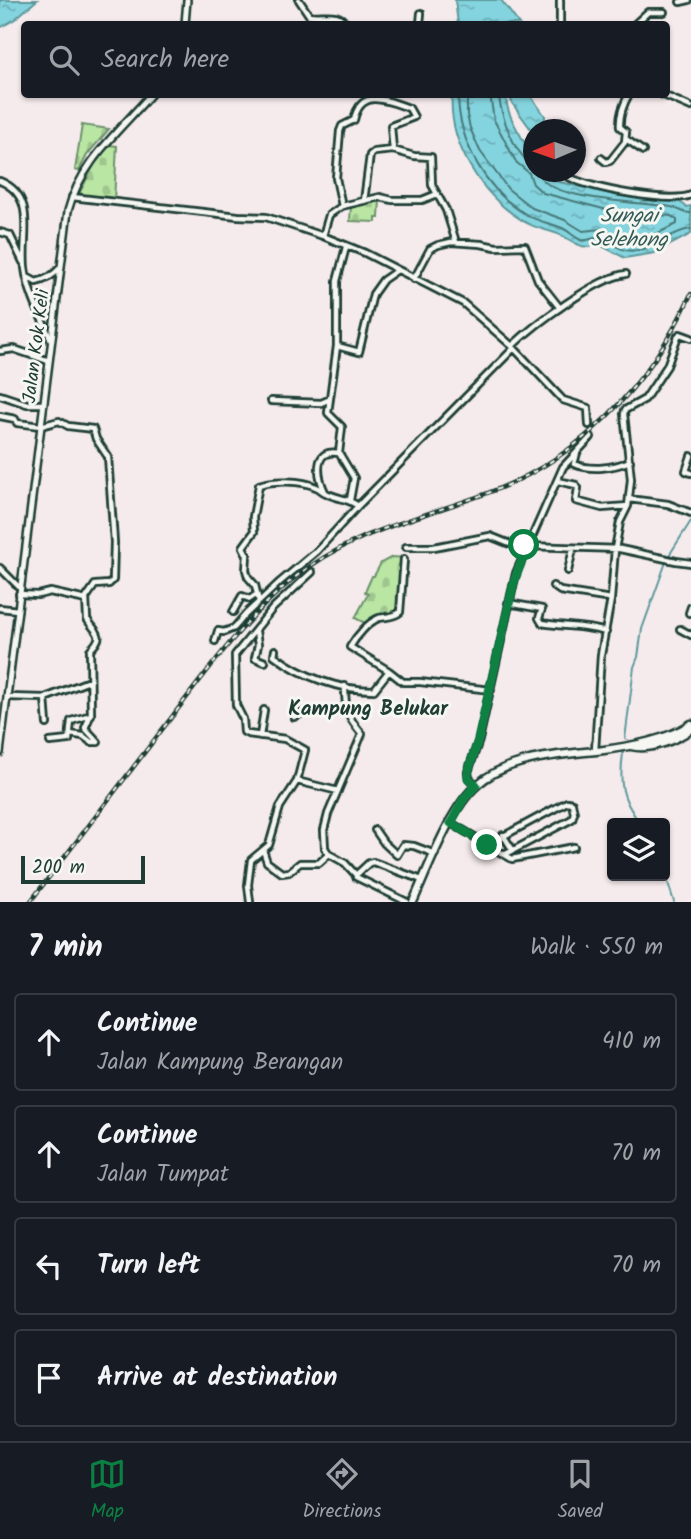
<!DOCTYPE html>
<meta charset="utf-8">
<style>
:root{--surface:#171b24;--page:#20242c;--text:#f1f3f6;--muted:#9ea1a6;--line:#363941;--accent:#0b8043}
body{margin:0;font-family:Kalam,sans-serif;background:var(--page);color:var(--text)}
.controls{position:absolute;right:21px;bottom:21px;display:grid;overflow:hidden;border-radius:7px;box-shadow:0 2px 5px #0004}
.controls button{width:63px;height:63px;display:grid;place-items:center;padding:0;border:0;border-bottom:2px solid var(--line);background:var(--surface);color:var(--text);font:35px sans-serif}
.compass{position:absolute;left:523px;top:119px;width:63px;height:63px;border-radius:50%;background:var(--surface);box-shadow:0 2px 5px #0004;rotate:268deg}
.scale{position:absolute;left:21px;bottom:18px;width:124px;box-sizing:border-box;padding-left:7px;border:4px solid #1f3d34;border-top:0;font-size:19px;line-height:24px;white-space:nowrap;color:#1f3d34;-webkit-text-stroke:5px #f6f6f2;paint-order:stroke}
.stop{position:absolute;width:21px;height:21px;margin:-16px;border:5px solid #0b8043;border-radius:50%;background:#fff}
.stop.end{background:#0b8043;border-color:#fff;box-shadow:0 2px 7px #0008}
.list{margin:0;padding:0;list-style:none}
h2{display:flex;justify-content:space-between;align-items:center;height:91px;margin:0;padding:0 28px;font-size:30px}
h2 small{font-size:23px;font-weight:400;color:var(--muted)}
.list li{display:grid;grid-template-columns:46px 1fr auto;gap:21px;align-items:center;box-sizing:border-box;height:98px;margin:0 14px 14px;padding:0 14px;border:2px solid var(--line);border-radius:7px}
.list b{display:block;font-size:26px;white-space:nowrap}
.list p{margin:0;font-size:23px;white-space:nowrap;color:var(--muted)}
.list em{font-size:23px;font-style:normal;color:var(--muted)}
.icon{flex:none;width:38px;height:38px;fill:none;stroke:currentColor;stroke-width:2;stroke-linecap:round;stroke-linejoin:round}
.map{position:relative;flex:none;width:691px;height:902px;overflow:hidden}
.search{position:absolute;background:var(--surface);box-shadow:0 2px 5px #0004;left:21px;right:21px;top:21px;height:77px;display:flex;align-items:center;gap:18px;box-sizing:border-box;padding:0 24px;border-radius:7px;color:var(--muted);font-size:26px}
.sheet{height:539px;background:var(--surface)}
nav{display:flex;justify-content:space-around;align-items:center;box-sizing:border-box;height:98px;border-top:2px solid var(--line);background:var(--surface);font-size:19px;color:var(--muted)}
nav a{display:grid;justify-items:center;gap:4px}
nav .on{color:var(--accent)}
.map>svg:first-child{display:block}
</style>
<div class="map">
<svg width="691" height="902" viewBox="0 0 691 902">
<defs>
<pattern id="cemetery-stones" width="16" height="16" patternUnits="userSpaceOnUse" patternTransform="scale(1.75)"><rect width="16" height="16" fill="#bae6a4"/><path d="M2 7V4a2 2 0 0 1 4 0v3zM10 15v-3a2 2 0 0 1 4 0v3z" fill="#9fc68e"/></pattern>
<pattern id="water-ripples" width="26" height="14" patternUnits="userSpaceOnUse" patternTransform="scale(1.75)"><rect width="26" height="14" fill="#84d4df"/><path d="M2 4q2-2 4 0t4 0M15 11q2-2 4 0t4 0" fill="none" stroke="#6badb6"/></pattern>
</defs>
<rect width="100%" height="100%" fill="#f6ebec"/>
<filter id="ink" filterUnits="userSpaceOnUse"><feTurbulence type="fractalNoise" baseFrequency=".0143" numOctaves="2"/><feDisplacementMap in="SourceGraphic" scale="14" xChannelSelector="R" yChannelSelector="G"/><feConvolveMatrix kernelMatrix="1 2 1 2 8 2 1 2 1" color-interpolation-filters="sRGB"/></filter>
<g filter="url(#ink)">
<path fill="url(#cemetery-stones)" stroke="#6c926c" stroke-width="2" d="M82 125 109 129 87 155 79 171 75 170Z
M109 145 117 146 114 201 82 196 80 192 94 165Z
M380 198 379 218H376V222L350 221 351 206Z
M392 557 406 558 401 616 377 620 371 626 355 618 368 594 365 592 372 576H374L381 563Z"/>
<path fill="url(#water-ripples)" stroke="#5c989b" stroke-width="2" d="M0 0H37L15 19 0 28Z
M455 0H501L519 24H458Z
M452 95H506C506 124 533 144 534 172H543L552 180 614 195 677 200 687 207 691 206V234L655 253 625 258 598 244C580 252 574 240 558 234 547 230 534 228 523 221 482 196 448 144 452 95Z
M510 95H530L545 116 544 129 534 130 533 132 512 103Z"/>
<g fill="none" stroke-linecap="round" stroke-linejoin="round">
<path stroke="#477978" stroke-width="2" d="M458 94C458 142 486 191 527 215 538 222 551 223 562 228 569 231 574 237 581 240 588 242 594 236 601 238 610 240 616 248 625 250 649 255 669 231 691 229
M467 94V115L470 128 480 151 508 189 532 208 565 220 583 231 601 229 628 241 650 237 677 224V220L671 216 611 211 543 193 533 184 529 173 516 162 494 120 490 94
M499 94C499 111 516 161 534 163
M539 172C542 201 646 202 671 207 679 208 682 214 691 213"/>
<path stroke="#5c989b" stroke-width="2" d="M668 557 691 521
M625 739 634 667 638 657 642 629 666 562
M623 753C619 784 621 798 640 823
M665 873 674 902"/>
<g stroke="#1f3d34" stroke-width="10">
<path id="minor" d="M299 0 309 15C322 18 338 10 346 24
M560 0V24
M680 2 689 0
M420 24 421 13
M635 24 648 12H664
M661 94 691 107
M626 139 643 151
M393 150 414 156 431 157 432 185 437 194
M601 158 606 162 610 161 625 142 626 132 620 127C619 115 623 105 629 94
M567 176C586 188 671 204 691 195
M0 181C38 197 21 236 25 268 28 292 41 317 51 340
M72 197 238 216 266 217 323 236 365 253 463 303 512 346 563 400 588 408 589 425
M342 206 336 178 340 131 342 126 354 120C361 88 386 100 409 108L414 117 391 126 393 150 374 152 370 155 364 201
M0 232 10 235 23 262
M323 236 329 215 342 206 380 197 392 200H422L437 194 446 210 456 242
M346 247 337 281V346L328 413 342 427 339 453 354 478 350 500
M29 278 36 282C46 280 53 276 60 268
M414 279 430 249 438 245 451 242 481 244 496 247 525 246 538 280 560 308
M337 346 359 352 373 294 383 280 396 271
M512 346C534 325 596 278 626 274
M0 351 14 349 49 361
M0 395 27 404H44
M271 401 321 403 328 400
M0 416 15 419 17 423 41 426 59 421 68 426 93 429 96 439 108 457 114 542 113 580 109 584 95 585 86 598 87 619C96 634 106 634 90 650L91 714 85 728 98 742
M577 453 574 464C592 471 613 468 630 461
M691 456 686 471 691 473
M558 481 576 485 578 488 576 501 602 508 628 506
M325 492C318 477 312 448 339 453
M629 499 668 504 691 513
M406 547H434L490 536 510 544 527 546 620 549 676 561 691 563
M404 559 400 612C393 618 387 616 379 618 368 622 356 637 350 647L389 671 403 682H420L491 690
M0 568 20 588
M568 571 573 549
M553 586 560 591 611 599
M19 594 38 595 50 592 86 600
M259 602 255 585 248 577 246 570 247 555 243 547 254 532 253 517 259 485C273 480 302 480 316 487 320 488 322 492 326 493 337 499 348 498 358 506
M508 603 542 609 539 618 542 623C563 627 584 625 606 632
M0 608 18 610
M233 612 242 596 250 599 257 594
M689 613 691 607
M680 629 691 635
M256 631 258 645 255 658 265 662
M215 641 218 631 224 632 234 628 246 614 280 582 317 551 358 506 513 349
M275 650 274 655C302 677 339 690 374 690L389 671
M345 686C345 711 347 716 362 734L328 814 324 830 325 848 329 854 345 863 356 875 369 863 373 862 422 880
M7 697 45 698 89 681
M45 698 47 724
M294 717 309 710 340 711 345 708
M70 734 83 736 91 742H97
M260 736 264 710
M50 742 69 740 71 721 91 715
M595 751 601 655 611 599 615 549 620 522 628 506 631 479 624 414 625 410 645 399 667 366 678 336 680 334 691 338
M297 781 338 791
M476 785 469 778 468 772 479 740 516 573 563 467 591 437
M451 823 512 859 574 847
M375 830 384 843 397 855 403 845 414 846 435 854
M503 835 512 849
M487 845 567 802 572 803 574 813 572 819 508 853H501
M263 850 267 862 282 873 289 872 300 863H319L329 854
M356 877 407 902
M250 902 248 885 251 860 269 845 280 807 297 781 305 750 285 739 248 734 244 732 243 719 236 705 235 655 273 608 312 572"/>
</g>
<g stroke="#1f3d34" stroke-width="10">
<path id="tertiary" d="M185 24 187 0
M0 753 68 211C81 161 119 132 151 94"/>
</g>
<g stroke="#1f3d34" stroke-width="11">
<path id="secondary" d="M631 746C650 751 676 740 691 729
M413 902C428 869 450 808 477 785 509 756 563 755 604 750 633 746 667 740 691 724"/>
</g>
<use href="#minor" stroke="#f6f6f2" stroke-width="4.5"/>
<use href="#tertiary" stroke="#f6f6f2" stroke-width="5"/>
<use href="#secondary" stroke="#f6f6f2" stroke-width="6"/>
<g stroke="#1f3d34" stroke-width="4.5">
<path id="rail" d="M30 902C77 841 124 779 171 718 209 669 245 618 293 579 351 532 417 519 485 494 580 460 650 384 691 294"/>
</g>
<use href="#rail" stroke="#f6f6f2" stroke-width="2" stroke-dasharray="5" stroke-linecap="butt"/>
</g>
</g>
<g fill="none" stroke-linecap="round" stroke-linejoin="round" filter="url(#ink)">
<path stroke="#0b8043" stroke-width="9" d="M487 845 451 823 463 800 476 785 468 778V772L478 740 514 582 527 546 524 545"/>
</g>
<g text-anchor="middle" stroke-width="6" stroke-linejoin="round" paint-order="stroke">
<g font-size="19" fill="#1f3d34" stroke="#f6f6f2">
<text transform="translate(35 346) rotate(-83)" y="7">Jalan Kok Keli</text>
</g>
<g font-size="21" font-style="italic" fill="#335b56" stroke="#f6f6f2">
<text x="629" y="222">Sungai<tspan x="629" dy="24">Selehong</tspan></text>
</g>
<g font-size="21" font-weight="bold" fill="#1f3d34" stroke="#f6f6f2">
<text x="368" y="715">Kampung Belukar</text>
</g>
</g>
</svg>
<div class="controls">
<button><svg class="icon" aria-label="layers" viewBox="0 0 24 24"><path d="M12 4l9 5-9 5-9-5zM3 14l9 5 9-5"/></svg></button>
</div>
<svg class="compass" viewBox="-18 -18 36 36"><path d="M0-13l5 13h-10z" fill="#e53935"/><path d="M0 13l5-13h-10z" fill="#9ea1a6"/></svg>
<div class="scale">200 m</div>
<div class="stop" style="left:524px;top:545px"></div>
<div class="stop end" style="left:487px;top:845px"></div>
<div class="search"><svg class="icon" aria-label="search" viewBox="0 0 24 24"><circle cx="10" cy="10" r="6"/><path d="M15 15l6 6"/></svg>Search here</div>
</div>
<section class="sheet">
<h2>7 min<small>Walk · 550 m</small></h2>
<ul class="list">
<li><svg class="icon" aria-label="ahead" viewBox="0 0 24 24"><path d="M12 20V5M6 11l6-6 6 6"/></svg><div><b>Continue</b><p>Jalan Kampung Berangan</p></div><em>410 m</em></li>
<li><svg class="icon" aria-label="ahead" viewBox="0 0 24 24"><path d="M12 20V5M6 11l6-6 6 6"/></svg><div><b>Continue</b><p>Jalan Tumpat</p></div><em>70 m</em></li>
<li><svg class="icon" aria-label="left" viewBox="0 0 24 24"><path d="M17 20v-9H6M10 6l-5 5 5 5"/></svg><div><b>Turn left</b></div><em>70 m</em></li>
<li><svg class="icon" aria-label="arrive" viewBox="0 0 24 24"><path d="M6 21V4h12l-3 4 3 4H6"/></svg><div><b>Arrive at destination</b></div></li>
</ul>
</section>
<nav>
<a class="on"><svg class="icon" aria-label="map" viewBox="0 0 24 24"><path d="M3 6l6-2 6 2 6-2v14l-6 2-6-2-6 2zM9 4v14M15 6v14"/></svg>Map</a>
<a><svg class="icon" aria-label="directions" viewBox="0 0 24 24"><path d="M12 3l9 9-9 9-9-9zM9 14v-3h6M13 9l2 2-2 2"/></svg>Directions</a>
<a><svg class="icon" aria-label="saved" viewBox="0 0 24 24"><path d="M7 4h10v16l-5-4-5 4z"/></svg>Saved</a>
</nav>
